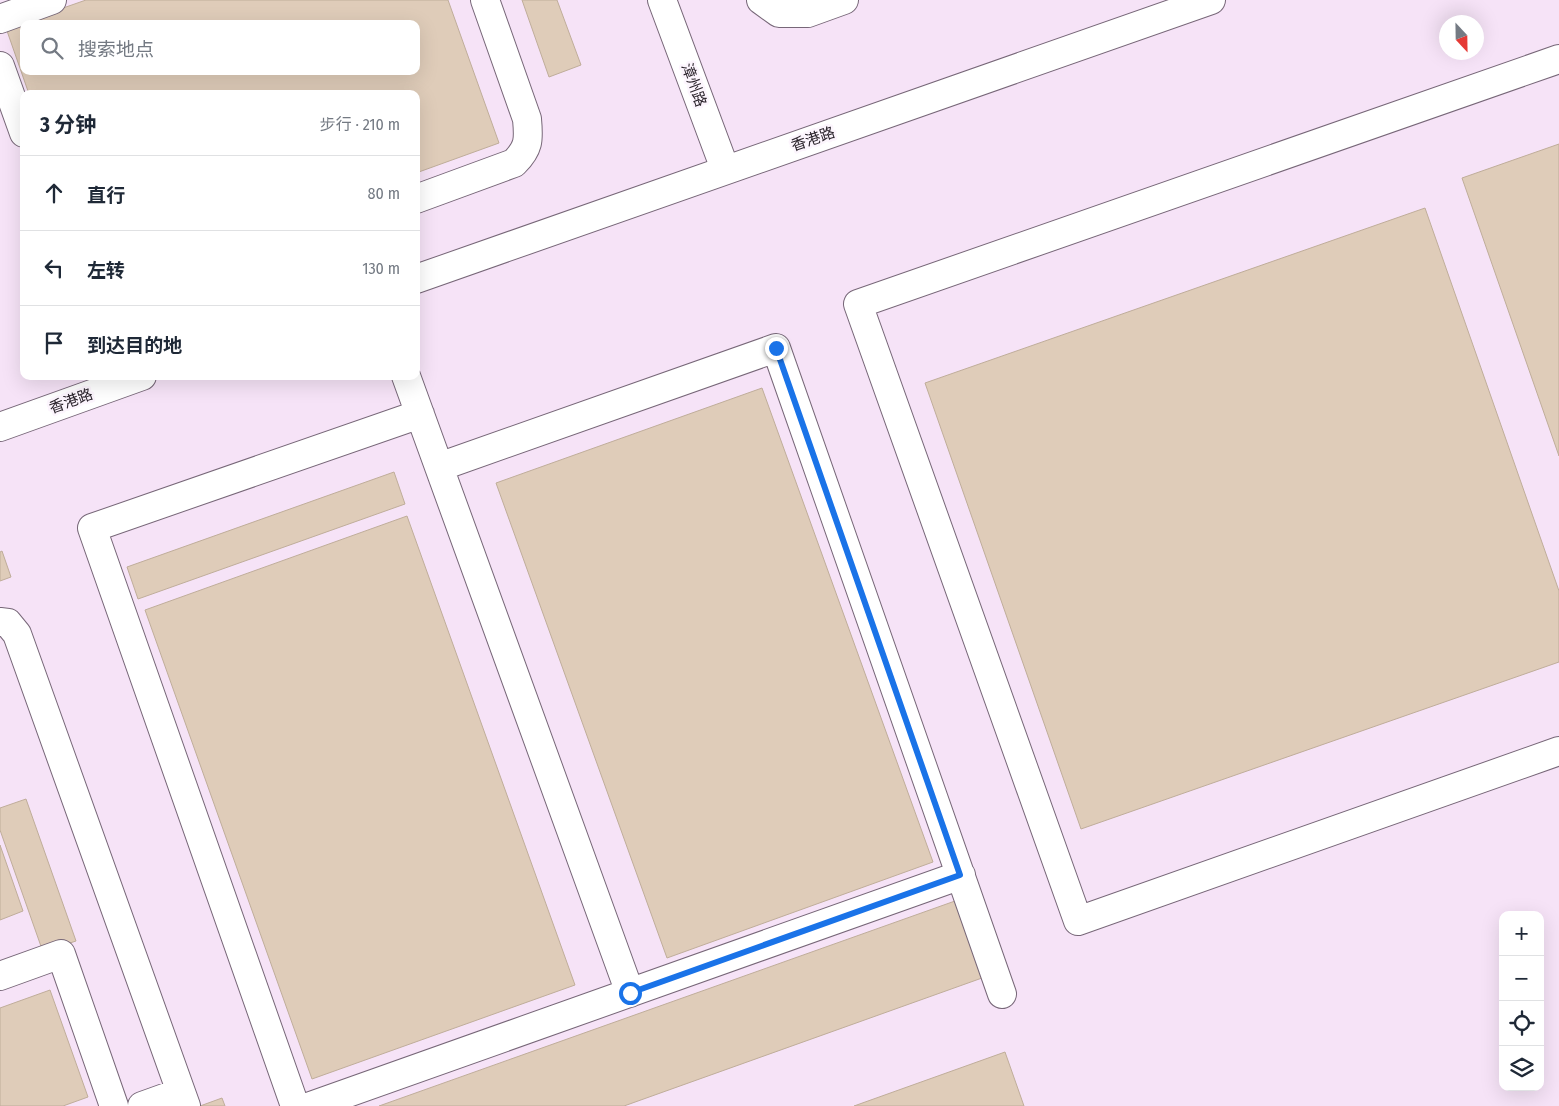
<!DOCTYPE html>
<html lang="zh">
<meta charset="utf-8">
<style>
:root{--surface:#fff;--page:#f2f2f3;--text:#1f2937;--muted:#747a83;--line:#e0e1e3}
body{margin:0;font-family:"Fira Sans Condensed","Noto Sans SC",sans-serif;background:var(--page);color:var(--text)}
.controls{position:absolute;right:15px;bottom:15px;display:grid;overflow:hidden;border-radius:10px;box-shadow:0 5px 20px #0002}
.controls button{width:45px;height:45px;display:grid;place-items:center;padding:0;border:0;border-bottom:1px solid var(--line);background:var(--surface);color:var(--text);font:25px sans-serif}
.compass{position:absolute;left:1439px;top:15px;width:45px;height:45px;border-radius:50%;background:var(--surface);box-shadow:0 5px 20px #0002;rotate:158deg}
.stop{position:absolute;width:15px;height:15px;margin:-11px;border:4px solid #1a73e8;border-radius:50%;background:#fff}
.stop.end{background:#1a73e8;border-color:#fff;box-shadow:0 1px 5px #0008}
.list{margin:0;padding:0;list-style:none}
h2{display:flex;justify-content:space-between;align-items:center;height:65px;margin:0;padding:0 20px;font-size:21px}
h2 small{font-size:16px;font-weight:400;color:var(--muted)}
.list li{display:grid;grid-template-columns:32px 1fr auto;gap:15px;align-items:center;box-sizing:border-box;height:75px;padding:0 20px;border-top:1px solid var(--line)}
.list b{display:block;font-size:19px;white-space:nowrap}
.list em{font-size:16px;font-style:normal;color:var(--muted)}
.icon{flex:none;width:28px;height:28px;fill:none;stroke:currentColor;stroke-width:2;stroke-linecap:round;stroke-linejoin:round}
.map{position:relative;flex:none;width:1559px;height:1106px;overflow:hidden}
.search{position:absolute;background:var(--surface);box-shadow:0 5px 20px #0002;left:20px;top:20px;width:400px;height:55px;display:flex;align-items:center;gap:12px;box-sizing:border-box;padding:0 18px;border-radius:10px;color:var(--muted);font-size:19px}
.panel{position:absolute;background:var(--surface);box-shadow:0 5px 20px #0002;left:20px;top:90px;width:400px;height:290px;border-radius:10px}
.map>svg:first-child{display:block}
</style>
<div class="map">
<svg width="1559" height="1106" viewBox="0 0 1559 1106">
<rect width="100%" height="100%" fill="#f6e3f7"/>
<path fill="#dfccb9" stroke="#bfad9a" fill-rule="evenodd" d="M86 0H448L499 143 416 173V94H29L6 28ZM24 24H416V71H24Z
M522 0H557L581 65 549 77Z
M1559 144V456L1462 178Z
M1425 208 1559 591V662L1081 829 925 383Z
M762 388 933 862 667 958 496 483Z
M394 472 405 504 138 599 127 567Z
M407 516 575 985 312 1079 145 610Z
M2 551 11 577 0 581V552Z
M26 799 76 941 43 952 0 830V808Z
M0 845 23 911 0 920Z
M955 901 982 978 624 1106H379Z
M50 990 88 1097 63 1106H0V1008Z
M1005 1052 1024 1106H854Z
M222 1098 225 1106H200Z"/>
<g fill="none" stroke-linecap="round" stroke-linejoin="round">
<g stroke="#776778" stroke-width="30">
<path id="minor" d="M662 0 725 169
M761 0 779 13H808L844 0
M0 19 52 0
M1559 59 858 304 1078 921 1559 751
M0 66 24 133
M416 199 514 163C529 148 529 140 527 119L485 0
M416 279 1211 0
M406 376 630 993
M0 427 142 376
M439 467 776 348 1002 994
M0 622 8 623 17 634 186 1106
M0 976 61 954 114 1106
M142 1106 181 1092
M295 1106 92 528 420 414
M311 1106 961 875"/>
</g>
<use href="#minor" stroke="#fff" stroke-width="28"/>
</g>
<g fill="none" stroke-linecap="round" stroke-linejoin="round">
<path stroke="#1a73e8" stroke-width="6" d="M630 993 960 875 776 348"/>
</g>
<g text-anchor="middle" stroke-width="5" stroke-linejoin="round" paint-order="stroke">
<g font-size="15" fill="#2a232b" stroke="#fcf5fd">
<text transform="translate(694 85) rotate(70)" y="5">漳州路</text>
<text transform="translate(813 139) rotate(-19)" y="5">香港路</text>
<text transform="translate(71 401) rotate(-20)" y="5">香港路</text>
</g>
</g>
</svg>
<div class="controls">
<button>+</button>
<button>−</button>
<button><svg class="icon" aria-label="locate" viewBox="0 0 24 24"><circle cx="12" cy="12" r="6"/><path d="M12 2v4M12 18v4M2 12h4M18 12h4"/></svg></button>
<button><svg class="icon" aria-label="layers" viewBox="0 0 24 24"><path d="M12 4l9 5-9 5-9-5zM3 14l9 5 9-5"/></svg></button>
</div>
<svg class="compass" viewBox="-18 -18 36 36"><path d="M0-13l5 13h-10z" fill="#e53935"/><path d="M0 13l5-13h-10z" fill="#747a83"/></svg>
<div class="stop" style="left:630px;top:993px"></div>
<div class="stop end" style="left:776px;top:348px"></div>
<div class="search"><svg class="icon" aria-label="search" viewBox="0 0 24 24"><circle cx="10" cy="10" r="6"/><path d="M15 15l6 6"/></svg>搜索地点</div>
<section class="panel">
<h2>3 分钟<small>步行 · 210 m</small></h2>
<ul class="list">
<li><svg class="icon" aria-label="ahead" viewBox="0 0 24 24"><path d="M12 20V5M6 11l6-6 6 6"/></svg><div><b>直行</b></div><em>80 m</em></li>
<li><svg class="icon" aria-label="left" viewBox="0 0 24 24"><path d="M17 20v-9H6M10 6l-5 5 5 5"/></svg><div><b>左转</b></div><em>130 m</em></li>
<li><svg class="icon" aria-label="arrive" viewBox="0 0 24 24"><path d="M6 21V4h12l-3 4 3 4H6"/></svg><div><b>到达目的地</b></div></li>
</ul>
</section>
</div>
